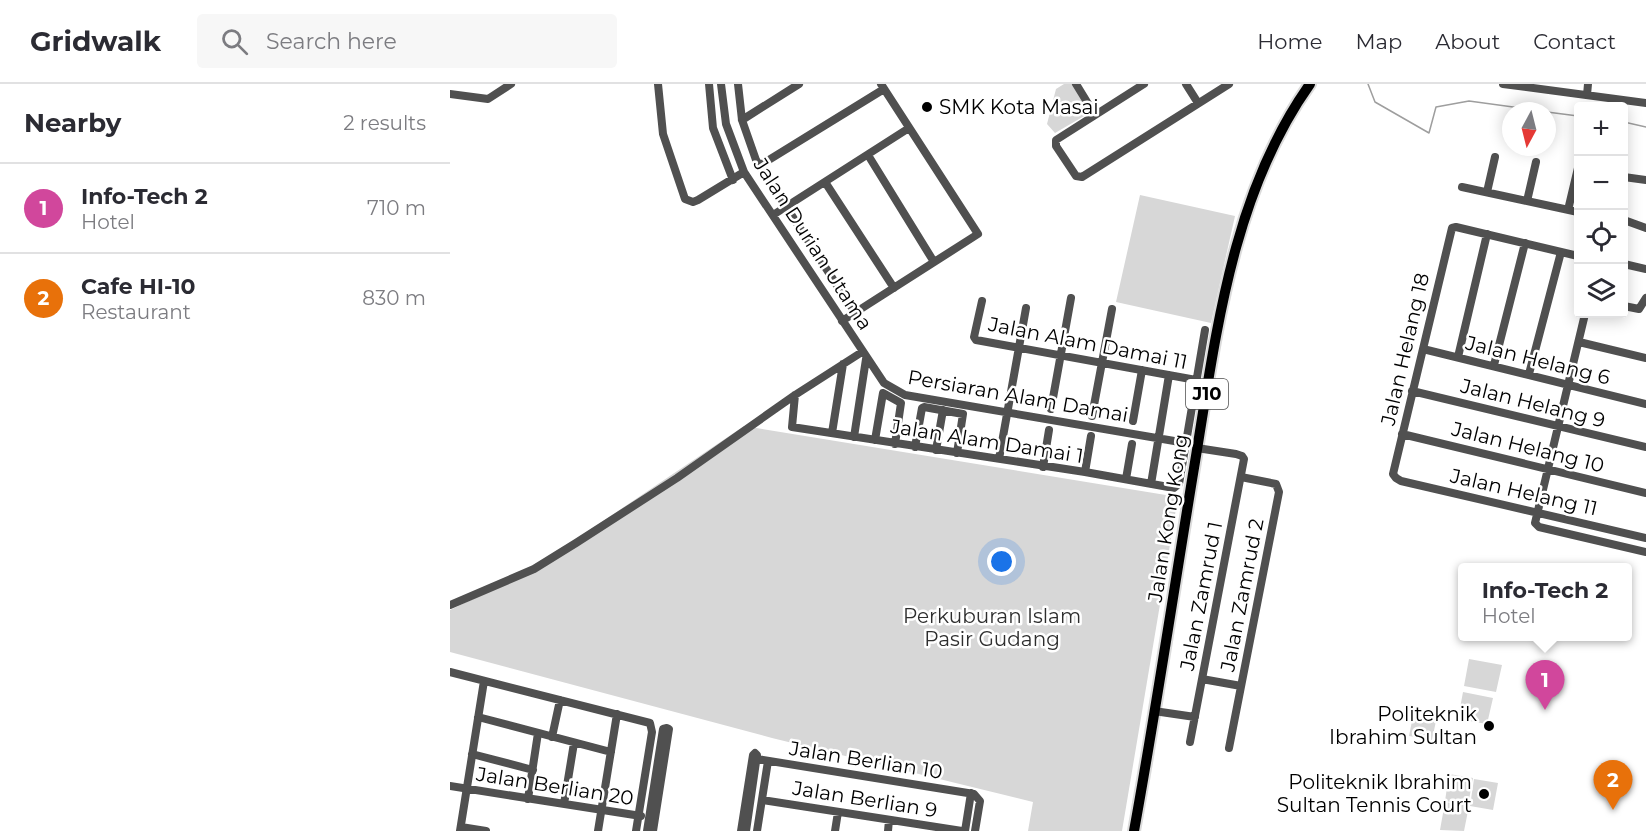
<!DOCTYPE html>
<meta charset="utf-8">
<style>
:root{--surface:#fff;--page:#f7f7f7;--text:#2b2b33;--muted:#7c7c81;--line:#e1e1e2;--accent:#000}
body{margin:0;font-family:Montserrat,sans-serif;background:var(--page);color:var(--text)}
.controls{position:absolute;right:18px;top:18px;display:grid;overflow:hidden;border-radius:6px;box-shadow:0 3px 15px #0003}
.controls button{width:54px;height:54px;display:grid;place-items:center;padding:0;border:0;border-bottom:2px solid var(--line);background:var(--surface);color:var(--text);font:30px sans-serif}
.compass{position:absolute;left:1052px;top:18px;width:54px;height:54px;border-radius:50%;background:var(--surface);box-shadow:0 3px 15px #0003;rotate:187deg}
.you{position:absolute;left:552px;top:478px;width:21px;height:21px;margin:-15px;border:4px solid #fff;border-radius:50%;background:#1a73e8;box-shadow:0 0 0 9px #1a73e833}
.badge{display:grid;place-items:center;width:39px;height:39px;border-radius:50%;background:var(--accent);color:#fff;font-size:20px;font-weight:700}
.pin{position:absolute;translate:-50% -50px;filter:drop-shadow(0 2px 3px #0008)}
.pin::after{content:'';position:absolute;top:32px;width:21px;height:18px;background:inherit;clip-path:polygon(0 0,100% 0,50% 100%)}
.popup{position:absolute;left:1008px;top:479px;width:174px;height:78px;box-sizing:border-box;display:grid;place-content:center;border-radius:6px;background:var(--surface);filter:drop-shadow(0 2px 4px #0005);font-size:20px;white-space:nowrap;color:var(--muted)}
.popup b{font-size:22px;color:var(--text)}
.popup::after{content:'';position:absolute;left:50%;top:100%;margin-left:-12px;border:12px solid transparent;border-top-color:var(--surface)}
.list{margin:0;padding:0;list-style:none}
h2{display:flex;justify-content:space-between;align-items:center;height:78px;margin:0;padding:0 24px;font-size:26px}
h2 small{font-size:20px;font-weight:400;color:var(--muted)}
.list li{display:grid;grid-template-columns:39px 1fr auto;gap:18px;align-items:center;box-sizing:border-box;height:90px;padding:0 24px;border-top:2px solid var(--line)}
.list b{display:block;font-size:22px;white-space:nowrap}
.list p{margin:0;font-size:20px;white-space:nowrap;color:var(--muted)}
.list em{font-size:20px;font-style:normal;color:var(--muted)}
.icon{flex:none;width:33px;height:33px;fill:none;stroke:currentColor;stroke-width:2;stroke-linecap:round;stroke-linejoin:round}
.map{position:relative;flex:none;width:1196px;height:747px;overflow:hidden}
header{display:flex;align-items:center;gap:36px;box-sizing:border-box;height:84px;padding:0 30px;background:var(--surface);border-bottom:2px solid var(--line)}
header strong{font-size:28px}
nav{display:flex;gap:33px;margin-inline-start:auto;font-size:21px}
.search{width:420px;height:54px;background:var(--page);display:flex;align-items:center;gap:15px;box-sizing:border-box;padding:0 21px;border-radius:6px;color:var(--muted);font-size:22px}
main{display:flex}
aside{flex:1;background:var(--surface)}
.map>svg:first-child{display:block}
</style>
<header>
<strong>Gridwalk</strong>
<div class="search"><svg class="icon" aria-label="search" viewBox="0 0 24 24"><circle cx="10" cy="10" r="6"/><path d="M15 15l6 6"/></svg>Search here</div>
<nav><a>Home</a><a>Map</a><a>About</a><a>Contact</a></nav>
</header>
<main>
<aside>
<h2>Nearby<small>2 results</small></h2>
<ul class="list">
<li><span class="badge" style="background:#d1479c">1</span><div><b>Info-Tech 2</b><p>Hotel</p></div><em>710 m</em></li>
<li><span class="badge" style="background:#e8710a">2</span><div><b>Cafe HI-10</b><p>Restaurant</p></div><em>830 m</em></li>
</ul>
</aside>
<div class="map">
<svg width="1196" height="747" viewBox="0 0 1196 747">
<rect width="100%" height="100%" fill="#fff"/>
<path fill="#d7d7d7" d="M614 0H623L638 23 636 31 605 49 597 40 606 5Z
M690 111 785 132 761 239 666 218Z
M294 342 728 413 672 747H578L583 718 322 654 0 568V526L73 491Z
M1019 575 1052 581 1046 608 1014 602Z
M1013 608 1043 614 1037 640 1008 635Z
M963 632 986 637 982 656 959 652Z
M999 690 1023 694 1018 721 995 717Z
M1024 695 1048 699 1043 726 1020 722Z
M995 718 1019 722 1014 747 990 746Z"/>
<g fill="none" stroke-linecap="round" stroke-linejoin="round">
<path stroke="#9e9e9e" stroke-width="1.5" d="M918 0 925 18 979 49 986 23 1019 17 1092 27
M1097 28 1128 32
M1174 38 1196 43"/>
<g stroke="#dbdbdb" stroke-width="14">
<path id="major" d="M684 747C706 626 724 505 744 384 766 252 781 111 860 0"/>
</g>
<path stroke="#505050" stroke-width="8" d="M208 0 213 50 235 115 243 118 248 116 294 88
M259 0 263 44 283 96
M271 0 276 40 294 88 434 299 455 311 736 359
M288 0 292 36 306 76 399 220 406 228
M626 0 645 31
M694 0 606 56V62L626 92 632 93 779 0
M736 0 748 19
M1053 0 1196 19
M0 10 38 15 61 0
M1137 11 1138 0
M292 36 349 0
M418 71 484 178
M309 82 434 5
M1174 93 1196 96
M375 98 444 204
M1012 103 1128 128
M1037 108 1045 73
M1077 117 1086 78
M1118 126 1128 84
M323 131 459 44
M1174 136 1196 144
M1128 172 1006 143 1002 144 943 390 946 394 951 397 1196 454
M1174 180 1196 185
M532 217 524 253 526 256 746 296
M1174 222 1189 225 1196 214
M1135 230 1085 439 1089 443 1196 468
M392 237 528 150 431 0
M1129 258 1196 274
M973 265 1196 320
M1008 273 1037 150
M1044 281 1075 159
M1079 290 1111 168
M962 307 1196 363
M345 311 342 343 635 388 724 404 729 400 755 246
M601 325 621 214
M642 332 662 225
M683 337 692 286
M382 349 393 280
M952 350 1196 409
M404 353 416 275
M425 356 433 309 451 319 445 360
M465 363 472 324 474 323 513 330 507 369
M486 366 493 326
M549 375 576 224
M593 383 599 346
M635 388 641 352
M676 395 682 360
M701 400 719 291
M0 521 84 485 126 459 227 394 345 311 412 268
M0 588 200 639 202 648 186 747
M752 595 791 602
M704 627 745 633
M28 633 161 668
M102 653 110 616
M740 658 794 375 792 372 786 370 747 364
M779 664 829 408 826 400 791 393
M22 670 83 686
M307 675 524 710 530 717 525 747
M0 702 191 732
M78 715 88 649
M312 716 512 747
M114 720 124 659
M11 743 36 747
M10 747 34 597
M148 747 167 630
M197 747 213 645 217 644 219 645 203 747
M291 747 303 671 305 669 307 671 296 747
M307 747 318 677
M385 747 388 728
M438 747 439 736
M515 747 521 709"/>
<use href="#major" stroke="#000" stroke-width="10"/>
</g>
<g fill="#000" stroke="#fff" stroke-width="2">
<circle cx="477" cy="23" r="6"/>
<circle cx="1039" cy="642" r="6"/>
<circle cx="1034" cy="710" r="6"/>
</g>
<g text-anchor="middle" stroke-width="5" stroke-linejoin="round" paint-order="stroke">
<rect fill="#fff" stroke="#4c4c4c" stroke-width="1.5" x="736" y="295" width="42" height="30" rx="4.5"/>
<g font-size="18" font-weight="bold" fill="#000">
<text x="757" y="316">J10</text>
</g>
<g font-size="20" fill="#000" stroke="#fff" text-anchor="end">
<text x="489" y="30" text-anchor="start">SMK Kota Masai</text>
<text x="1027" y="637">Politeknik<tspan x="1027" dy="23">Ibrahim Sultan</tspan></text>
<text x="1022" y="705">Politeknik Ibrahim<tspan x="1022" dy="23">Sultan Tennis Court</tspan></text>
</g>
<g font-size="20" fill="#000" stroke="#fff">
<text transform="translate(363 160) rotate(57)" y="7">Jalan Durian Utama</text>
<text transform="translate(638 259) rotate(11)" y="7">Jalan Alam Damai 11</text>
<text transform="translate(955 265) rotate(-77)" y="7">Jalan Helang 18</text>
<text transform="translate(1088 276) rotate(14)" y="7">Jalan Helang 6</text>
<text transform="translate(568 312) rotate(10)" y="7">Persiaran Alam Damai</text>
<text transform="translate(1083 319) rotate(14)" y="7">Jalan Helang 9</text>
<text transform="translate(537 357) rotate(9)" y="7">Jalan Alam Damai 1</text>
<text transform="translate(1078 363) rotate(14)" y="7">Jalan Helang 10</text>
<text transform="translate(1074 408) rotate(13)" y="7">Jalan Helang 11</text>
<text transform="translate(718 434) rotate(-81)" y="7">Jalan Kong Kong</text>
<text transform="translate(792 511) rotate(-79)" y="7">Jalan Zamrud 2</text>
<text transform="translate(751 512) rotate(-79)" y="7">Jalan Zamrud 1</text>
<text transform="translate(416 676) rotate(9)" y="7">Jalan Berlian 10</text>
<text transform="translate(105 702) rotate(9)" y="7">Jalan Berlian 20</text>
<text transform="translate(415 715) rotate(9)" y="7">Jalan Berlian 9</text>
</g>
<g font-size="20" fill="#2e2e2e" stroke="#fff">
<text x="542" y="539">Perkuburan Islam<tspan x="542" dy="23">Pasir Gudang</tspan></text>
</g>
</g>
</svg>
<div class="controls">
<button>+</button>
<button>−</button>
<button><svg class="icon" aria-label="locate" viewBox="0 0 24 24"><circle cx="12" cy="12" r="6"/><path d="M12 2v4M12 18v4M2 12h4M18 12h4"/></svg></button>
<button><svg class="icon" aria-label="layers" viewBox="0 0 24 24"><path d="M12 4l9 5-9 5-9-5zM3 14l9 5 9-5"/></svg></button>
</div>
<svg class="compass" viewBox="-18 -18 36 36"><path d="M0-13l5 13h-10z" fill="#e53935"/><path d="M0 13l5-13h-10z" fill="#7c7c81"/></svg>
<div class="you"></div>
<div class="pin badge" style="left:1095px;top:626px;background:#d1479c">1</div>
<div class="popup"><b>Info-Tech 2</b>Hotel</div>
<div class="pin badge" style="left:1163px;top:726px;background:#e8710a">2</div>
</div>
</main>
